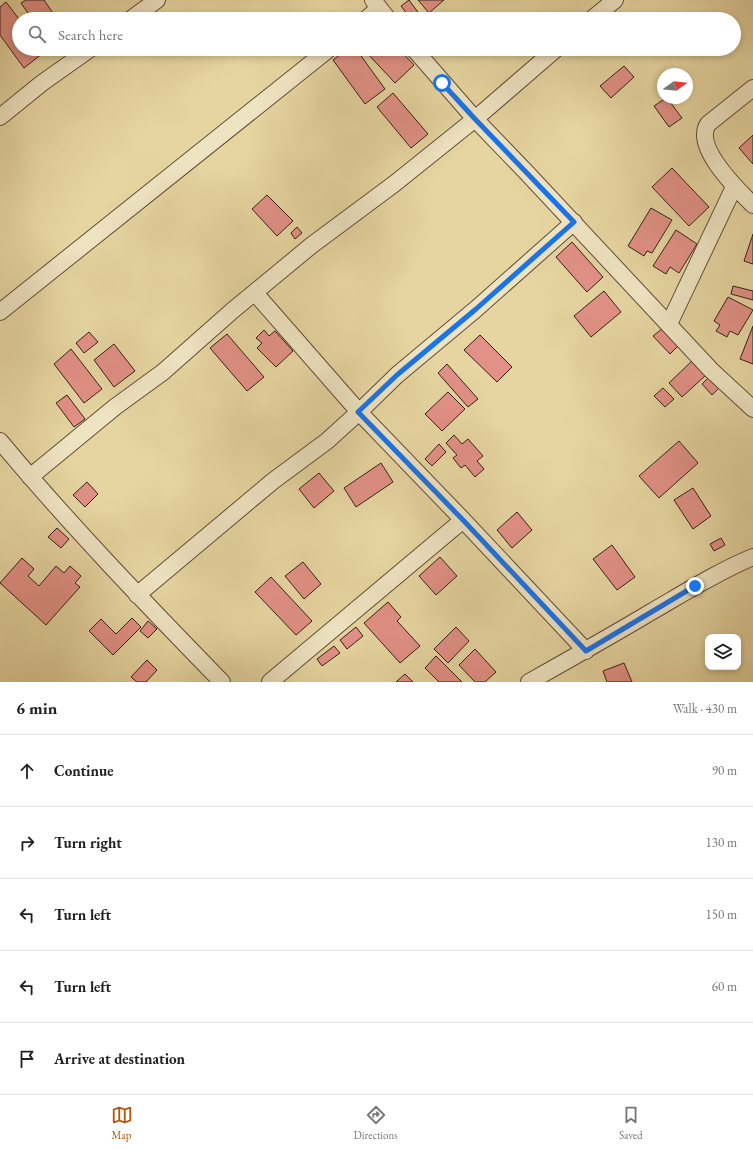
<!DOCTYPE html>
<meta charset="utf-8">
<style>
:root{--surface:#fff;--page:#f2f2f2;--text:#222;--muted:#767676;--line:#e0e0e0;--accent:#b45309}
body{margin:0;font-family:"EB Garamond",serif;background:var(--page);color:var(--text)}
.controls{position:absolute;right:12px;bottom:12px;display:grid;overflow:hidden;border-radius:8px;box-shadow:0 2px 6px #0003}
.controls button{width:36px;height:36px;display:grid;place-items:center;padding:0;border:0;border-bottom:1px solid var(--line);background:var(--surface);color:var(--text);font:20px sans-serif}
.compass{position:absolute;left:657px;top:68px;width:36px;height:36px;border-radius:50%;background:var(--surface);box-shadow:0 2px 6px #0003;rotate:75deg}
.stop{position:absolute;width:12px;height:12px;margin:-9px;border:3px solid #1a73e8;border-radius:50%;background:#fff}
.stop.end{background:#1a73e8;border-color:#fff;box-shadow:0 1px 4px #0008}
.list{margin:0;padding:0;list-style:none}
h2{display:flex;justify-content:space-between;align-items:center;height:52px;margin:0;padding:0 16px;font-size:17px}
h2 small{font-size:13px;font-weight:400;color:var(--muted)}
.list li{display:grid;grid-template-columns:26px 1fr auto;gap:12px;align-items:center;box-sizing:border-box;height:72px;padding:0 16px;border-top:1px solid var(--line)}
.list b{display:block;font-size:15px;white-space:nowrap}
.list em{font-size:13px;font-style:normal;color:var(--muted)}
.icon{flex:none;width:22px;height:22px;fill:none;stroke:currentColor;stroke-width:2;stroke-linecap:round;stroke-linejoin:round}
.map{position:relative;flex:none;width:753px;height:682px;overflow:hidden}
.search{position:absolute;background:var(--surface);box-shadow:0 2px 6px #0003;left:12px;right:12px;top:12px;height:44px;display:flex;align-items:center;gap:10px;box-sizing:border-box;padding:0 14px;border-radius:22px;color:var(--muted);font-size:15px}
.sheet{height:412px;background:var(--surface)}
nav{display:flex;justify-content:space-around;align-items:center;box-sizing:border-box;height:56px;border-top:1px solid var(--line);background:var(--surface);font-size:11px;color:var(--muted)}
nav a{display:grid;justify-items:center;gap:2px}
nav .on{color:var(--accent)}
.map>svg:first-child{display:block}
</style>
<div class="map">
<svg width="753" height="682" viewBox="0 0 753 682">
<rect width="100%" height="100%" fill="#e6d5a1"/>
<filter id="stains"><feTurbulence type="fractalNoise" baseFrequency=".005" numOctaves="4"/><feColorMatrix values="0 0 0 0 .2 0 0 0 0 .09 0 0 0 0 .02 0 0 0 .5 -.17"/></filter>
<radialGradient id="worn" r=".72"><stop offset=".6" stop-color="#630" stop-opacity="0"/><stop offset="1" stop-color="#630" stop-opacity=".3"/></radialGradient>
<path fill="#e29186" stroke="#352015" d="M26 0H44L57 19H32L21 3Z
M409 0 423 19H411L401 6Z
M418 0H444L429 13Z
M6 2 19 19V49H41L43 53 24 68 0 35V7Z
M348 49H356L385 89 365 104 333 60Z
M369 49H399L414 65 395 83 366 52Z
M624 66 634 77 611 98 600 86Z
M393 93 428 134 411 148 377 107Z
M666 98H667L682 118 669 127 654 106Z
M753 135V164L739 148Z
M672 168 709 207 689 226 652 187Z
M267 195 293 221 277 236 252 209Z
M651 208 672 220 652 253 647 251 644 256 628 246Z
M297 227 302 233 295 239 291 233Z
M676 230 697 244 679 273 670 267 666 274 653 266Z
M753 234V264L744 261Z
M572 242 603 277 587 292 556 257Z
M733 286 753 291V300L731 294Z
M604 291 621 312 591 337 574 316Z
M728 297 753 310 738 335 730 331 727 337 716 331 720 325 714 321Z
M753 326V364L740 359Z
M663 328 679 345 670 354 653 336Z
M264 330 269 336 275 331 293 351 276 367 257 348 262 343 256 338Z
M89 332 98 342 84 353 76 343Z
M227 334 264 377 247 391 210 348Z
M480 335 512 367 497 382 464 350Z
M114 344 135 371 114 387 94 360Z
M71 349 102 389 84 403 54 364Z
M693 360 706 375 682 397 669 383Z
M447 364 478 399 468 407 438 373Z
M709 377 719 388 712 395 702 384Z
M663 388 674 399 665 407 654 396Z
M448 392 465 409 442 431 425 414Z
M67 395 85 419 74 427 56 403Z
M454 435 462 444 468 439 483 456 477 461 484 469 475 477 465 465 461 468 453 458 457 455 446 443Z
M679 441 698 463 659 498 639 476Z
M439 444 446 452 432 466 425 459Z
M381 463 393 482 356 507 344 488Z
M319 473 334 491 314 508 299 489Z
M87 482 98 494 85 507 73 495Z
M693 488 711 516 693 529 674 500Z
M517 512 532 530 512 548 497 530Z
M57 528 69 539 61 548 48 537Z
M721 538 725 545 714 551 710 544Z
M612 545 635 577 617 590 593 559Z
M440 557 457 576 436 595 419 576Z
M22 558 34 569 28 576 39 586 56 566 64 573 70 566 81 576 75 583 80 587 46 625 0 583Z
M303 562 321 584 304 599 285 576Z
M271 577 312 621 296 635 255 592Z
M388 602 401 617 397 621 420 646 400 663 364 623Z
M132 618 141 627 113 655 89 631 101 619 116 634Z
M148 621 157 629 148 638 140 631Z
M356 627 363 636 347 649 340 640Z
M456 627 469 641 448 663 434 649Z
M334 646 340 653 322 666 317 659Z
M475 649 496 672 485 682H475L459 665Z
M436 656 462 682H439L425 668Z
M147 660 157 670 146 682H137L131 677Z
M624 663 632 682H607L603 671Z
M405 674 413 682H396Z"/>
<g fill="none" stroke-linecap="round" stroke-linejoin="round">
<g stroke="#614d38" stroke-width="18">
<path id="minor" d="M373 0 388 19
M131 19 157 0
M366 19 379 8
M592 19 615 0
M414 49 475 119 527 173 711 370 753 409
M753 88 708 124C693 147 738 190 753 205
M0 117 42 83 90 49
M255 293 359 412 463 520 586 651
M0 312 329 49
M669 324 734 187
M0 441C70 525 146 604 222 682
M30 477 115 407 163 372 232 311 312 245 394 184 475 119 556 49
M137 595 273 481 327 441 359 412 397 375 476 309 574 222
M270 682 463 520
M529 682C570 659 611 636 651 612 684 593 717 572 753 557"/>
</g>
<use href="#minor" stroke="#efe4c2" stroke-width="16"/>
</g>
<g fill="none" stroke-linecap="round" stroke-linejoin="round">
<path stroke="#1a73e8" stroke-width="5" d="M442 83 475 119 574 222 476 309 397 375 358 412 463 520 586 651 695 586"/>
</g>
<rect width="100%" height="100%" filter="url(#stains)"/>
<rect width="100%" height="100%" fill="url(#worn)"/>
</svg>
<div class="controls">
<button><svg class="icon" aria-label="layers" viewBox="0 0 24 24"><path d="M12 4l9 5-9 5-9-5zM3 14l9 5 9-5"/></svg></button>
</div>
<svg class="compass" viewBox="-18 -18 36 36"><path d="M0-13l5 13h-10z" fill="#e53935"/><path d="M0 13l5-13h-10z" fill="#767676"/></svg>
<div class="stop" style="left:442px;top:83px"></div>
<div class="stop end" style="left:695px;top:586px"></div>
<div class="search"><svg class="icon" aria-label="search" viewBox="0 0 24 24"><circle cx="10" cy="10" r="6"/><path d="M15 15l6 6"/></svg>Search here</div>
</div>
<section class="sheet">
<h2>6 min<small>Walk · 430 m</small></h2>
<ul class="list">
<li><svg class="icon" aria-label="ahead" viewBox="0 0 24 24"><path d="M12 20V5M6 11l6-6 6 6"/></svg><div><b>Continue</b></div><em>90 m</em></li>
<li><svg class="icon" aria-label="right" viewBox="0 0 24 24"><path d="M7 20v-9h11M14 6l5 5-5 5"/></svg><div><b>Turn right</b></div><em>130 m</em></li>
<li><svg class="icon" aria-label="left" viewBox="0 0 24 24"><path d="M17 20v-9H6M10 6l-5 5 5 5"/></svg><div><b>Turn left</b></div><em>150 m</em></li>
<li><svg class="icon" aria-label="left" viewBox="0 0 24 24"><path d="M17 20v-9H6M10 6l-5 5 5 5"/></svg><div><b>Turn left</b></div><em>60 m</em></li>
<li><svg class="icon" aria-label="arrive" viewBox="0 0 24 24"><path d="M6 21V4h12l-3 4 3 4H6"/></svg><div><b>Arrive at destination</b></div></li>
</ul>
</section>
<nav>
<a class="on"><svg class="icon" aria-label="map" viewBox="0 0 24 24"><path d="M3 6l6-2 6 2 6-2v14l-6 2-6-2-6 2zM9 4v14M15 6v14"/></svg>Map</a>
<a><svg class="icon" aria-label="directions" viewBox="0 0 24 24"><path d="M12 3l9 9-9 9-9-9zM9 14v-3h6M13 9l2 2-2 2"/></svg>Directions</a>
<a><svg class="icon" aria-label="saved" viewBox="0 0 24 24"><path d="M7 4h10v16l-5-4-5 4z"/></svg>Saved</a>
</nav>
